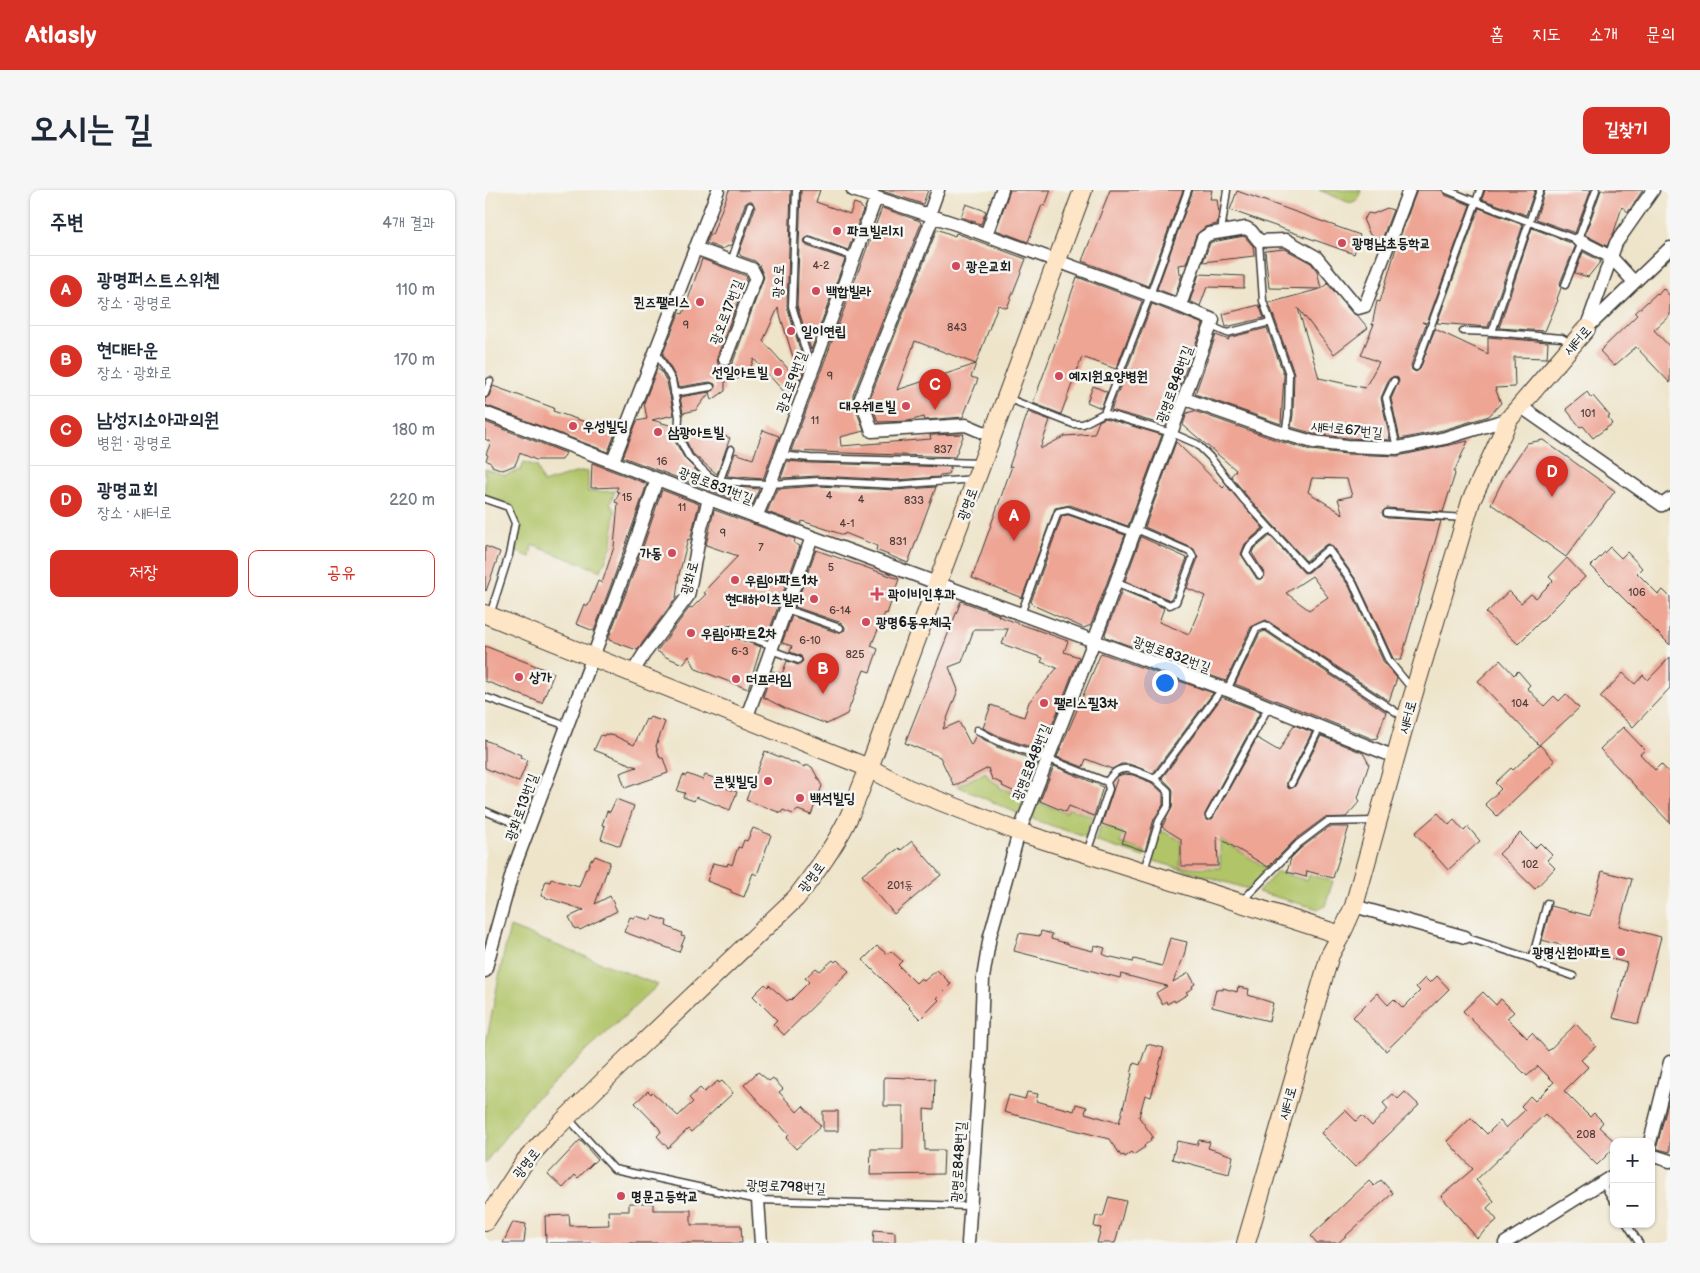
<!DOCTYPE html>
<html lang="ko">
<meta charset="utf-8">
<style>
:root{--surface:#fff;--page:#f6f6f7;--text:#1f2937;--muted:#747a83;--line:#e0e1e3;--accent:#d93025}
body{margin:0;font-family:"Balsamiq Sans","Poor Story",sans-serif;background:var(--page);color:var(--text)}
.controls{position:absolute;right:15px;bottom:15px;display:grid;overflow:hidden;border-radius:10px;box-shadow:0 1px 4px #0004}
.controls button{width:45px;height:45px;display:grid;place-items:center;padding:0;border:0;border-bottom:1px solid var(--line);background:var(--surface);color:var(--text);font:25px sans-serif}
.you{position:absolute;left:679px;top:492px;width:18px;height:18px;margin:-12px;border:4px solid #fff;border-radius:50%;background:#1a73e8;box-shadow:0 0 0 8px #1a73e833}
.badge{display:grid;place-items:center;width:32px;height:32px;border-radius:50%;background:var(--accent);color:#fff;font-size:16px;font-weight:700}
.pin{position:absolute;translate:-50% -41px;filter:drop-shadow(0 1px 2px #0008)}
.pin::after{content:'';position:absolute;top:26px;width:18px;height:15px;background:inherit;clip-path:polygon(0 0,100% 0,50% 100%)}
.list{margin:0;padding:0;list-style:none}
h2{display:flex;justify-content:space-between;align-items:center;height:65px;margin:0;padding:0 20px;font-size:21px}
h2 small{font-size:16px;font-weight:400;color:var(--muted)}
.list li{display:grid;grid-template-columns:32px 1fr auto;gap:15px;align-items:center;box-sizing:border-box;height:70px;padding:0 20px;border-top:1px solid var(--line)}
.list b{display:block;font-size:19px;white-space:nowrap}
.list p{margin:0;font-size:16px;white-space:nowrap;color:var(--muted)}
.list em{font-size:16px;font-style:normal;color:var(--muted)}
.actions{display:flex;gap:10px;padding:15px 20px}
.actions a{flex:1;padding:11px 0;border:1px solid var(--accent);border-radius:10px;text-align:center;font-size:18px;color:var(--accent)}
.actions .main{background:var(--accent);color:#fff}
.map{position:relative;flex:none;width:1185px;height:1053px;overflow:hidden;border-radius:10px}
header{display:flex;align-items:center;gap:30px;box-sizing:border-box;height:70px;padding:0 25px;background:var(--accent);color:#fff}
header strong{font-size:24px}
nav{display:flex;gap:28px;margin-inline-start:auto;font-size:18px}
.intro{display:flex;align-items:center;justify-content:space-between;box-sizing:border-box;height:120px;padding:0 30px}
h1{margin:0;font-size:35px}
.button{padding:12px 22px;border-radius:10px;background:var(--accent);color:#fff;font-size:18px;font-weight:700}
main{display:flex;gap:30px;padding:0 30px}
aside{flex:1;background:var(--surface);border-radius:10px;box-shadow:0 1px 4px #0004}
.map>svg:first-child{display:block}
</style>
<header>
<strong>Atlasly</strong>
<nav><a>홈</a><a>지도</a><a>소개</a><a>문의</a></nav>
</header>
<div class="intro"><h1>오시는 길</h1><a class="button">길찾기</a></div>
<main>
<aside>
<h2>주변<small>4개 결과</small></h2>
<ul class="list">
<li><span class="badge">A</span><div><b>광명퍼스트스위첸</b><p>장소 · 광명로</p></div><em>110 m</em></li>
<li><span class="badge">B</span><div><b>현대타운</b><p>장소 · 광화로</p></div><em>170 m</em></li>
<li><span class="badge">C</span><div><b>남성지소아과의원</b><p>병원 · 광명로</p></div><em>180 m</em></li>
<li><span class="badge">D</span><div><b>광명교회</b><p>장소 · 새터로</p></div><em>220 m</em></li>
</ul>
<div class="actions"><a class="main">저장</a><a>공유</a></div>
</aside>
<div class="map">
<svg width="1185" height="1053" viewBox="0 0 1185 1053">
<rect width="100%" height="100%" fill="#f6f6f2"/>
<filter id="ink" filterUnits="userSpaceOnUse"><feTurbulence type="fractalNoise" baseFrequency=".02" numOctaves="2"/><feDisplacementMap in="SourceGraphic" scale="10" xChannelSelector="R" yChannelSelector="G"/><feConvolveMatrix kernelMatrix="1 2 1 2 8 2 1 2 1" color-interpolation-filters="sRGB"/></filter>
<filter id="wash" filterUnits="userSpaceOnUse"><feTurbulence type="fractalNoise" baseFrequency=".0096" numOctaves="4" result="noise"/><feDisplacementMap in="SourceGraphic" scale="20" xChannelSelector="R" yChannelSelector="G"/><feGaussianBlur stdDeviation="1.12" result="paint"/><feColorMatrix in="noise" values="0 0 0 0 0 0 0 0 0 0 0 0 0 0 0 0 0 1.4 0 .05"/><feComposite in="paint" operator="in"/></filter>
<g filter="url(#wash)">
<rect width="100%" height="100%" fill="#eee4ca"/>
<path fill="#b1c468" stroke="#667042" d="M834 0H876L873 10 865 13Z
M39 272 52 276 58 293 90 283 103 281V302L130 301 125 314 130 320 127 355 116 381 47 355 45 367 29 361 33 332 26 315 0 306V279L20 285 36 280Z
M501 582 505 590 515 595 514 597 540 608 534 624 472 596Z
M553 612 581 623 584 618 608 627 600 647 547 629Z
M616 635 639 643 635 653 661 662 659 667 610 651Z
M675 640 696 650 695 677 735 678V649L783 679 763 699 666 670Z
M792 682 822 690 824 685 848 691 840 716 834 719 773 702Z
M25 737 173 795 47 912 0 973V858L18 767Z"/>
<g id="blocks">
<path fill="#eea594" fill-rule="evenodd" d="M244 0H306L302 116 320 176 315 190 293 118 278 151 314 191 313 195 302 205 269 169 262 186 240 192V201L227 210 225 202 230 199V194L225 192 193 197 191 188 178 164 194 123 198 124 217 69 261 86 262 87 232 167 233 174 238 177 245 176 248 172 279 87 274 75 270 71 256 66 254 63 270 18 267 11H264L260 14 246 55 237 59 221 53 225 44 227 45Z
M316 0H335L331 12 365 24 369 13 375 15 378 20 363 60 326 46 320 49 319 52 322 56 360 69 326 160 312 115Z
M394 0H443L438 14Z
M525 0H566L560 16 557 15 543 52 511 40Z
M625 0H698L663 96 597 71Z
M708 0H727L725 9H732L734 23 732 34 720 37 711 45 701 74 693 75 694 84H697L690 106 672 99Z
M932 0H957L960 5 985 15 942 133 937 132 941 134 926 175 927 180 931 182 935 179 950 139 1003 164V147L1063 152 1062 168 1029 167 1030 197 1010 198 1016 213 1004 226 958 240 915 249 906 209 914 191 913 188 909 186 904 189 896 208 905 250 863 248 830 244 806 237 808 225 809 183 784 113 835 99 784 98 780 61 800 59 826 73 832 81 836 99 843 94 867 123 873 126 883 138 849 164 813 118 834 188 880 198 894 172 876 165 889 134 887 135 892 111 895 112 912 55Z
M1000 0H1050L1041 25 997 9Z
M1060 0H1106L1090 43 1051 29Z
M1116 0H1158L1143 22 1137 17 1129 42 1122 56 1100 45Z
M752 1 875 45 869 64 745 20Z
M481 14 501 21 496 34 476 27Z
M397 18 435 31 436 34 368 205V211L379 241 355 247 356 256 446 249 445 245 479 244 470 267 306 261Z
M902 18 908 20 897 49 885 45 878 29 880 28 883 23 888 24Z
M994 18 1038 35 1003 137 952 133Z
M1047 38 1086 53 1090 57 1075 93 1076 98 1072 109 1073 110 1060 141 1014 138Z
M452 39 470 46 471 43 541 69 522 118 513 115 486 187 493 189 478 227 440 230 439 227 423 231 393 232 385 208ZM430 151 491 174 412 200Z
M759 46 768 56 769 66 718 72 725 53 727 52Z
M1098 62 1116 71 1103 87 1090 83Z
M714 84 759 86V98L722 97 715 116 705 111Z
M592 87 657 111 631 179 597 167 576 224 548 213 575 140 574 139Z
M1178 98 1185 106V125L1169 140 1185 157V193L1151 157 1129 176 1115 161 1152 125 1150 123 1172 103 1173 104Z
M667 114 718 134 684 224 681 222 672 233 626 220Z
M774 115 779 128 741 137 738 124Z
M782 138 799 185 796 234 710 204 731 145 744 150 743 148Z
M172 179 176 181 182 192 189 225 167 230 188 236V248L200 269 220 289 230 295 274 299 267 316 138 267 152 231 162 229 159 213Z
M8 196 69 218 68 221 112 236 114 232 132 238 123 262 0 215V209L4 206Z
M608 196 622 202 616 218 602 212Z
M225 202 211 220 198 223 195 207Z
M1102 202 1106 208 1108 206 1125 226 1123 227 1127 234 1108 248 1098 236 1095 237 1081 219Z
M709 221 797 252 826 260 861 264 913 266 983 251 969 282 970 284 958 322 902 318 897 322 898 326 902 328 956 331 916 470H910L908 468 872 391 847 356 844 354 840 355 821 371 762 306 746 286 751 280 698 235 702 223ZM827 288 862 289 867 306 853 309 858 324 823 302Z
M543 222 565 230 555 259 580 246 609 244 614 231 620 228 677 245 643 336 585 315 570 318 537 408 487 388 527 276 524 277Z
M0 232 81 263 77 270H51L35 263 30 275 18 280 7 276V274L1 270 3 265 1 264 6 252 0 249Z
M198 239 225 247 227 241 245 248 232 284 208 264 198 245Z
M278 240 294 246 278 289 242 286 250 263 268 269Z
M1058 250 1130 301 1081 367 1006 314 1020 286 1042 253Z
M691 252 738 298 741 295 778 338 760 354 756 364 772 389H777L780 384 767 363 768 360 785 346 819 383 824 382 842 366 864 396 899 473 912 488 904 511 781 430 766 437 741 491 621 447 620 444 637 400 679 418 674 432 704 444 720 406 702 398 713 368 709 359 660 337ZM827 386 843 407 824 420 801 403Z
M302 271 325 273 466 277 463 284 455 285 454 287 410 290 333 286 296 288Z
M107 273 162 294 140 357 109 441 91 434 99 414 103 416 113 391 117 393 129 357 133 313 130 312 134 302 131 301 133 297 106 298Z
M333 296 410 300 451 297 423 373 391 360 392 356 360 343 359 345 317 331 316 334 282 322 292 299Z
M177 300 214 314 205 350 203 349 194 385 191 408 152 460 124 450V447L156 363Z
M229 320 310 349 309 353 315 356 282 447 280 446V448L246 435 240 438 239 441 242 445 276 457 263 499 211 479 204 466 198 474 181 467 172 461 205 417 207 418 221 404 219 403 224 396 253 366 221 355Z
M583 325 640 345 606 435 599 438 550 416 546 412 577 326Z
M656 347 702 368 687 408 685 410 640 391Z
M0 356 15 362 1 401 0 400Z
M1125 357 1136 368 1142 362 1157 378 1152 383 1173 404 1178 400 1185 407V455L1106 376Z
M331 360 414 389 402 424 400 423 386 456 393 459 385 482 379 480 362 524 342 534 301 519 278 507 287 481 297 484 302 471 313 475 318 471 316 466 305 462 307 456 297 453 307 426 353 443 360 440V437L357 433 310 417Z
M1082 368 1100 387 1033 454 1001 423 1024 401 1036 413 1046 404 1051 408 1068 391 1064 387Z
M476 411 514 425 513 426 583 451 579 462 594 467 557 561 516 547 498 538 506 515 539 527 544 512 572 478 556 472 558 468 517 454 523 439H489L477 472 464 477 473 500 458 539 474 532 486 555 491 545 512 557 553 571 539 606 517 596 518 594 507 589 503 578 469 596 455 567 420 553Z
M780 441 901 522 892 548 888 549 750 494 775 443Z
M0 456 69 483 57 513 0 491Z
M616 463 728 503 668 583 644 574H636L627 579 601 569 598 577 572 567Z
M1185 467V498L1148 537 1115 507 1138 483 1150 494 1158 485 1163 490Z
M1015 470 1029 485 1033 481 1045 495 1042 498 1059 516 1069 506 1074 511 1081 504 1094 518 1054 555 993 491Z
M737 507 775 522 720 624V628L722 631 728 628 772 548 794 561 809 535 827 542 802 592V596L804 599 810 596 836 546 878 563 884 574 873 608 875 611 861 627 839 628 812 648 783 677 732 647 733 676H696V649L677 637 687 618 688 601 687 598 677 588Z
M165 527 180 532 171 556 175 568H178L183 583 140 598 135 583 152 577 109 560 116 545 119 546 120 544 130 546 149 555 161 529 163 530Z
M1138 537 1160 560 1155 564 1170 580 1176 574 1185 584V633L1115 559Z
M0 550 36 565 35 567 43 570 34 592 0 578Z
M1055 555 1070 571 1012 626 1000 614 1016 599 1010 593 1026 578 1028 580Z
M280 561 320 577V575L327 577 337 596 326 625 313 620 308 624 298 620 296 623 261 610Z
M569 576 618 597 609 626 584 616 581 622 555 611Z
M202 584 218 590 220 585 235 590 233 595 252 602 245 620 211 607 209 611 198 607 200 603 192 601 198 585 201 586Z
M639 584 648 585 667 593 678 603V615L669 629 660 661 637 653 641 642 617 634 633 586Z
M131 609 149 616 135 656 116 649 120 636 117 635 122 621 125 622Z
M953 623 964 635 969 630 979 641 983 637 995 651 963 680 930 643Z
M844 637H864L848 688 822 681 821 687 802 682 806 668 816 658Z
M268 638 286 645 272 685 268 683 259 707 246 702V700L222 691 228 673 242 676 243 673 247 675 253 657 256 658 259 650 262 651Z
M1035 643 1050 658 1055 653 1067 665 1062 670 1070 678 1050 699 1014 664Z
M427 651 456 685 409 724 377 685 414 658 416 660Z
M110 666 125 672 110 714 125 706 132 721 95 740 93 738 90 739 84 727 99 720 56 706 61 691 65 692 66 689 94 697 101 678 102 679 106 669 108 670Z
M1117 681 1147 689 1134 736 1176 747 1153 834 1128 828 1142 773 1057 750 1066 716 1105 726Z
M150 726 166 730 168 726 182 731 181 736 197 743 196 746 200 747 194 762 139 742 145 727 149 728Z
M556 741 567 744 566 749 584 754V755L608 761 609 755 620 758 618 764 622 766 648 772 649 769 677 776 685 748 702 752 699 766 688 792 704 783 710 794 707 796 708 798 701 802 703 804 690 812 689 810 682 814 681 811 677 814 671 803 682 796 636 784 635 788 529 761 534 743 555 746Z
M392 756 402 764 406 761 417 771 413 775 431 793 436 788 439 791 452 780 466 794 452 808 454 810 435 829 424 818 425 817 378 770Z
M348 770 350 772 352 770 364 781 299 845 288 834 292 830 268 806 280 794 283 797 284 795 302 811 305 809 306 810 324 792 320 788 331 778 335 781Z
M952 786 964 799 901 861 868 827 892 803 903 815 909 809 918 818 935 801 931 797 940 788 945 793Z
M753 797 764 799 763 805 788 813 784 831 727 817 731 799 738 800V798L752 802Z
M998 802 1011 815 1016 809 1029 822 1022 828 1042 848 1047 843 1063 861 1091 834 1111 856 1096 870 1103 877 1079 901 1105 927 1109 923 1118 932 1114 937 1129 951V958L1112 975 1060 924 991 990 1009 1011 1002 1018 1012 1030 992 1048 956 1006 988 979 962 951 986 928 1002 944 1015 931 1021 938 1040 920 1036 916 1045 906 1050 911 1069 892 1053 876 1042 886 978 821Z
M662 854 679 858 666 907 660 905 654 927 668 947 665 949 666 951 659 955 660 957 648 965 646 963 640 967 639 965 636 966 625 949 519 922 524 905 540 909 542 902 553 904 551 911 555 912 589 921 591 914 602 917 600 923 634 933 647 884H646L649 873 655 875Z
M273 882 284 891 288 888 298 899 294 902 312 922 318 916 336 936 311 959 301 948 304 945 259 895Z
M399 887 450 889 449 920 439 919 440 960H459L458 984 385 985 386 959H418V916H399Z
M233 891 234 893 237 891 248 903 206 942 203 939 183 958 172 946 176 942 174 938 150 913 163 901 166 904 167 902 193 926 208 912 204 908 215 898 219 902Z
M920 902 934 915 870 977 836 943 860 920 871 931 877 926 887 936 903 919 898 913 908 904 913 909Z
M1184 909H1185V962L1173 959 1172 956Z
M338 921H353V941H338Z
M95 950 112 969 93 988 90 985 78 998 63 984Z
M714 950 725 952 723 958 748 966 744 984 687 969 692 951 712 955Z
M896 990 908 1003 853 1053H832L826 1046 884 991 889 996Z
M624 1007 641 1011 632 1047 630 1053H612L616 1038 609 1037 611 1026 618 1027Z
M144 1013H168V1020H206V1035H256L257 1053H61L60 1026 84 1025 85 1036 124 1035 123 1021H144Z
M28 1032 41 1034 39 1053H18Z
M389 1040 410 1042V1053H388Z"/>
</g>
</g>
<g filter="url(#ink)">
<use href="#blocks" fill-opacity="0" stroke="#3c3a36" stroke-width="1"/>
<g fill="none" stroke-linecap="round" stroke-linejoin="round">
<g stroke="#3c3a36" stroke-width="9">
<path id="lane" d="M311 0 307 116 326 178
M995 0 991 12 1093 50 1111 0
M736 42 742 0
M324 51 369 67
M774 51 778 111 804 184 803 225 800 244
M246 72 265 16
M1080 95 1097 52
M726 136 742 143 785 132
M978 141 1007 142 1055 0
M1007 142 1077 148 1087 154
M171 162 187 190 194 227 193 246 204 267 223 285 231 290 260 293 285 294 333 291 410 295 490 289
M931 177 991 12 962 0
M909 191 901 208 912 258
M189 203 226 197
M0 204 5 191
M522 208 588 234H598L619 223 687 243 712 254 725 267 758 309 821 378 843 359 868 393 904 471 927 499
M619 223 665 105 703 0
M295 265 325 268 496 273
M235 290 246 259
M0 309 23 317 30 333 24 365 5 425
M902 323 980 328
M775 385 761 364 764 357 785 339
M630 392 685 415 691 412 708 367 705 362 651 339
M301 419 355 438
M536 424 573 322 583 320 649 343
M244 440 288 456
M286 460 313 470
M742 500 771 439 780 435 920 528
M0 507 82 536
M492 540 514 552 564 569 622 592C635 569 651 581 670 589L737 499
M806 594 835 537
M0 621 43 639
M724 626 784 516
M602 662 624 599 622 592
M659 680 674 631 683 616V601L670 589
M757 711 813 654 842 632 891 631
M980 747 1047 769 1055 775 1088 786
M1047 769 1062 713
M83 928 129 979 273 1010 485 1016
M1117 992 1129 1012
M1142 1034 1154 1053"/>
</g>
<g stroke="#3c3a36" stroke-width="15">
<path id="street" d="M368 0 474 35 695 116 728 130 609 451 534 642 505 746 498 788 495 871 483 1053
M444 25 453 0
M448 27 376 208 387 241 481 235 507 246
M501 45 517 0
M1093 50 1126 67 1149 92
M210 58 267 79 271 87 240 169
M695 116 718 48 724 44 761 38 766 41 774 51 801 50 831 67 873 118 880 116 924 0
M1103 137 1185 58
M1101 139 1131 53 1168 0
M700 209 800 244 828 252 862 256 912 258 960 248 1024 229
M1035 216 1177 315 1185 309
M0 223 224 309 742 500 910 567
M128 271 233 0
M271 327 285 294 391 8
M147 483 159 464 203 406 216 338 224 309
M261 529 327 347
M869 716 980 747
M0 781 28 680 148 360 172 289
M1165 952 1185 872
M1166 965 1185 971
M273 1010 276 1053
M1020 1053 1129 985"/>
</g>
<g stroke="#3c3a36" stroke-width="20">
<path id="secondary" d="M0 424 384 578 424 599 534 642 856 745
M0 1032 40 971 63 946 134 876 311 708C330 683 348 659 362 631 370 614 377 595 384 578L598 0
M761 1053 845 765 856 745 869 716 921 529 986 311 1024 229 1101 139"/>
</g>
<use href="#lane" stroke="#fff" stroke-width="6"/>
<use href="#street" stroke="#fff" stroke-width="12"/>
<use href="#secondary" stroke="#fde5c5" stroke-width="18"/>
</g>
</g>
<g fill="#d1495b" stroke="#f6f6f2" stroke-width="2">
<circle cx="352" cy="41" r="5"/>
<circle cx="857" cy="53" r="5"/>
<circle cx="471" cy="76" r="5"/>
<circle cx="331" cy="101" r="5"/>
<circle cx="215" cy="112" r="5"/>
<circle cx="306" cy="141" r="5"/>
<circle cx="293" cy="182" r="5"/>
<circle cx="574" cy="186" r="5"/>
<circle cx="421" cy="216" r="5"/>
<circle cx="88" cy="236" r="5"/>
<circle cx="173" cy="242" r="5"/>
<circle cx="187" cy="363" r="5"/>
<circle cx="250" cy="390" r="5"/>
<path d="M389.5 396.5h5v5h5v5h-5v5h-5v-5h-5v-5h5z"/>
<circle cx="329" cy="409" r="5"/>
<circle cx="381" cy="432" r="5"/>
<circle cx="206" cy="443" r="5"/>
<circle cx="34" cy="487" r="5"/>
<circle cx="251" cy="489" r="5"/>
<circle cx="559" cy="513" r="5"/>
<circle cx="283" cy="591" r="5"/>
<circle cx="315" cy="608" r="5"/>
<circle cx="1136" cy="762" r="5"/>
<circle cx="136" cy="1006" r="5"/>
</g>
<g text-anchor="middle" stroke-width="5" stroke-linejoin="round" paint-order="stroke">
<g font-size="11" fill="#503e3a">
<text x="336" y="79">4-2</text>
<text x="201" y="139">9</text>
<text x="472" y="141">843</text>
<text x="345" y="190">9</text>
<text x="1103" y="227">101</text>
<text x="330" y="234">11</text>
<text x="458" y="263">837</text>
<text x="177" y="275">16</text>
<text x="344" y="309">4</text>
<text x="142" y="311">15</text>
<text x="376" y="313">4</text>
<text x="429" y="314">833</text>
<text x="197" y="321">11</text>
<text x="362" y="337">4-1</text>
<text x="238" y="347">9</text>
<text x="413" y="355">831</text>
<text x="276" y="361">7</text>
<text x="346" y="381">5</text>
<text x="1152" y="406">106</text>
<text x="355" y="424">6-14</text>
<text x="325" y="454">6-10</text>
<text x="255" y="465">6-3</text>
<text x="370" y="468">825</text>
<text x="1035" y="517">104</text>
<text x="1045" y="678">102</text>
<text x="415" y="699">201동</text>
<text x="1101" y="948">208</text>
</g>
<g font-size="14" font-weight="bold" fill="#1c1c1c" stroke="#f6f6f2" text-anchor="start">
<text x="362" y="46">파크빌리지</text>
<text x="867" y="58">광명남초등학교</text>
<text x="481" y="81">광은교회</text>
<text x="341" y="106">백합빌라</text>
<text x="205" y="117" text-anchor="end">퀸즈팰리스</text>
<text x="316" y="146">일이연립</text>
<text x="283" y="187" text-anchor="end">선일아트빌</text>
<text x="584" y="191">예지원요양병원</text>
<text x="411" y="221" text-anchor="end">대우쉐르빌</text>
<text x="98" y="241">우성빌딩</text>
<text x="183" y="247">삼광아트빌</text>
<text x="177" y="368" text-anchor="end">가동</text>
<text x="260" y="395">우림아파트1차</text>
<text x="403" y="409">곽이비인후과</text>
<text x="319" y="414" text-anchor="end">현대하이츠빌라</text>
<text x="391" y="437">광명6동우체국</text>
<text x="216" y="448">우림아파트2차</text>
<text x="44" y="492">상가</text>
<text x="261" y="494">더프라임</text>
<text x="569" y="518">팰리스필3차</text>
<text x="273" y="596" text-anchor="end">큰빛빌딩</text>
<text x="325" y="613">백석빌딩</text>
<text x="1126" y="767" text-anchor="end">광명신원아파트</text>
<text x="146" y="1011">명문고등학교</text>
</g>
<g font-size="14" fill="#1c1c1c" stroke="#f6f6f2">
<text transform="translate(293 91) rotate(-87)" y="5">광오로</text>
<text transform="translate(241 122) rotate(-69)" y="5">광오로17번길</text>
<text transform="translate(1092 150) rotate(-48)" y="5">새터로</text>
<text transform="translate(306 192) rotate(-70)" y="5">광오로9번길</text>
<text transform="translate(689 194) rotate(-70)" y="5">광명로848번길</text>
<text transform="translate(862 239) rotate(6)" y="5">새터로67번길</text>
<text transform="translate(231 295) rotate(21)" y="5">광명로831번길</text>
<text transform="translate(482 314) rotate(-70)" y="5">광명로</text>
<text transform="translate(204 388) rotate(-75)" y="5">광화로</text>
<text transform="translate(687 464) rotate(20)" y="5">광명로832번길</text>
<text transform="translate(922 527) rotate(-74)" y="5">새터로</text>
<text transform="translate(546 572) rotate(-68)" y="5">광명로848번길</text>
<text transform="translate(36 617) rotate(-70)" y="5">광화로13번길</text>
<text transform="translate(326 687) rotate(-53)" y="5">광명로</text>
<text transform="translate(802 913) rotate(-74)" y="5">새터로</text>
<text transform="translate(473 972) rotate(-86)" y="5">광명로848번길</text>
<text transform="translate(41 973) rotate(-51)" y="5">광명로</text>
<text transform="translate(301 996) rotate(3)" y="5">광명로798번길</text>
</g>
</g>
</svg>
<div class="controls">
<button>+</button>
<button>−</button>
</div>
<div class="you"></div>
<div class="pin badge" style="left:529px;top:351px">A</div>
<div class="pin badge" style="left:338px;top:504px">B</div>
<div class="pin badge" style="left:450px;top:220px">C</div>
<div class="pin badge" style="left:1067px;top:307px">D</div>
</div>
</main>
